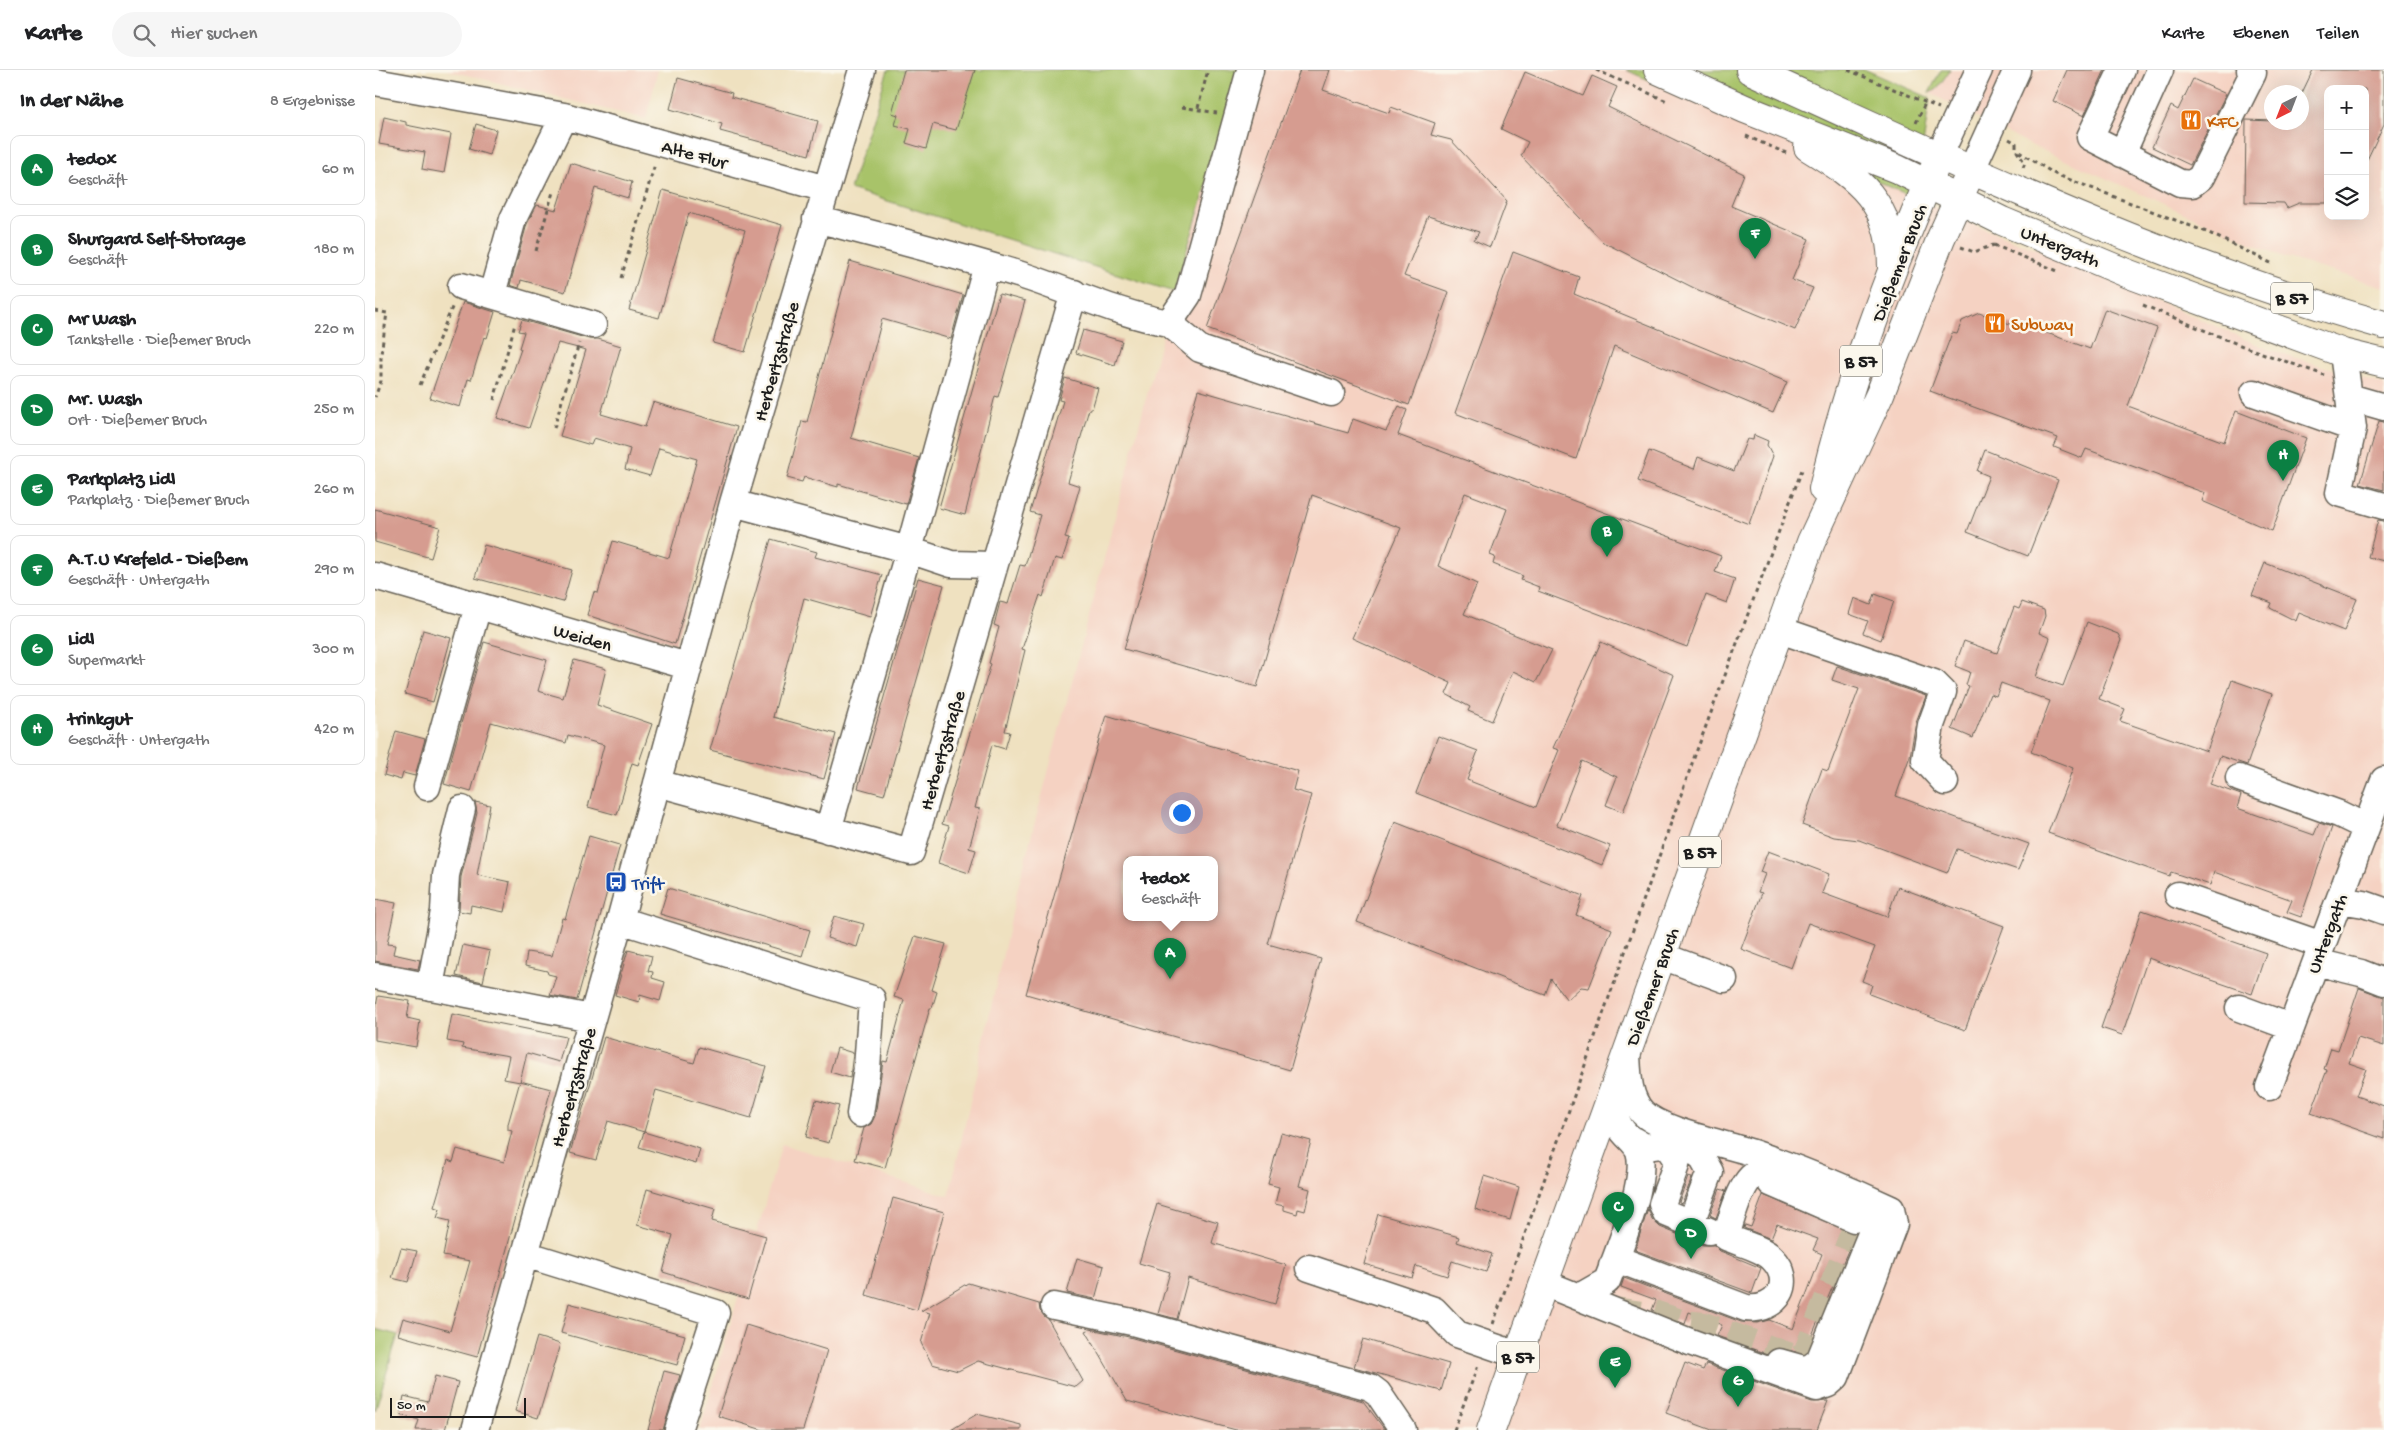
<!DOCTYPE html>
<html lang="de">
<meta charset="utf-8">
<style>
:root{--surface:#fff;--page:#f6f6f6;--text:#202124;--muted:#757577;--line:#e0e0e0;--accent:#0b8043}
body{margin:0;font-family:"Gochi Hand",sans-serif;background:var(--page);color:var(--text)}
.controls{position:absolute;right:15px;top:15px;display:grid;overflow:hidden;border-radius:10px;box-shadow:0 5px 20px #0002}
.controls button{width:45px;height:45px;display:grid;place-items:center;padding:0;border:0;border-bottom:1px solid var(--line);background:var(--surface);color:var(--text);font:25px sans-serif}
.compass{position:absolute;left:1889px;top:15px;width:45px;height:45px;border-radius:50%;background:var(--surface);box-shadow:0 5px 20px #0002;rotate:222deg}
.scale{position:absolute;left:15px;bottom:12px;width:136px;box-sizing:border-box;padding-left:5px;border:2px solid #1c1c1c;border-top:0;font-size:14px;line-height:18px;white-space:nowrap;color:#1c1c1c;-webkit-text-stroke:4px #fbf7ec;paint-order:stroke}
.you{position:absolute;left:806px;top:742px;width:18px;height:18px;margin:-12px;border:4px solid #fff;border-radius:50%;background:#1a73e8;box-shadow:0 0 0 8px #1a73e833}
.badge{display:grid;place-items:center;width:32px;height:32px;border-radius:50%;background:var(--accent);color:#fff;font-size:16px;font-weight:700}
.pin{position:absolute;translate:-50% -41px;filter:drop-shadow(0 1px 2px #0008)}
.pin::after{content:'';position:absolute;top:26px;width:18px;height:15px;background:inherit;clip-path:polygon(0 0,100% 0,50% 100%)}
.popup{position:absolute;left:748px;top:786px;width:95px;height:65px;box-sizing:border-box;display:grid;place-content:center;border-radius:10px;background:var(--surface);filter:drop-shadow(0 1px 4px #0005);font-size:16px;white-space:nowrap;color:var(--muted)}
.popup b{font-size:19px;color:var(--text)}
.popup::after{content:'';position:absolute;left:50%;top:100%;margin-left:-10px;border:10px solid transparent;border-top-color:var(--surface)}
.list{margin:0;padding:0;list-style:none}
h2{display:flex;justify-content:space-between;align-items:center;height:65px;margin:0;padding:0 20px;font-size:21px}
h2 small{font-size:16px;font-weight:400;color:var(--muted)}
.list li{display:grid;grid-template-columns:32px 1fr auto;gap:15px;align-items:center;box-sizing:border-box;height:70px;margin:0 10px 10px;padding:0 10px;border:1px solid var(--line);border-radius:10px}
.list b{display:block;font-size:19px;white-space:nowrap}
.list p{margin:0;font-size:16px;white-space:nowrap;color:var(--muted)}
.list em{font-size:16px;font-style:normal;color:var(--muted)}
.icon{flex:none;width:28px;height:28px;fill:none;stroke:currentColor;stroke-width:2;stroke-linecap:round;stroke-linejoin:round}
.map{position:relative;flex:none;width:2009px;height:1360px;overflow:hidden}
header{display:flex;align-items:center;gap:30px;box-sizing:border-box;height:70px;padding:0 25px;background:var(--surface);border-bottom:1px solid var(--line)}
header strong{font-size:24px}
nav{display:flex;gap:28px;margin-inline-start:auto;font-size:18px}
.search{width:350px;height:45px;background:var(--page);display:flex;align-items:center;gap:12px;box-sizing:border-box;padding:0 18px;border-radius:28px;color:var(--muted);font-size:19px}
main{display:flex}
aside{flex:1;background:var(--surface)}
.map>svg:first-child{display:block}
</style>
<header>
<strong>Karte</strong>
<div class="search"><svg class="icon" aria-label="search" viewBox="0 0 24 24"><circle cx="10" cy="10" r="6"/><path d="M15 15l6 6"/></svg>Hier suchen</div>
<nav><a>Karte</a><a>Ebenen</a><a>Teilen</a></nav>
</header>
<main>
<aside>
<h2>In der Nähe<small>8 Ergebnisse</small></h2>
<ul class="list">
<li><span class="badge">A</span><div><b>tedox</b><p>Geschäft</p></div><em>60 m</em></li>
<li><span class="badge">B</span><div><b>Shurgard Self-Storage</b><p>Geschäft</p></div><em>180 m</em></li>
<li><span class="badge">C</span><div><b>Mr Wash</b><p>Tankstelle · Dießemer Bruch</p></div><em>220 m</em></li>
<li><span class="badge">D</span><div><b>Mr. Wash</b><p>Ort · Dießemer Bruch</p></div><em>250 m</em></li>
<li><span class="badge">E</span><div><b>Parkplatz Lidl</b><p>Parkplatz · Dießemer Bruch</p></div><em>260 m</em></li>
<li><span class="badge">F</span><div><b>A.T.U Krefeld - Dießem</b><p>Geschäft · Untergath</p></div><em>290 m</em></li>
<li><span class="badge">G</span><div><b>Lidl</b><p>Supermarkt</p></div><em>300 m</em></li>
<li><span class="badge">H</span><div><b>trinkgut</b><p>Geschäft · Untergath</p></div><em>420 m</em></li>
</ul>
</aside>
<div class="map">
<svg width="2009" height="1360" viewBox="0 0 2009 1360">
<rect width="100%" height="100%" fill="#fbf7ec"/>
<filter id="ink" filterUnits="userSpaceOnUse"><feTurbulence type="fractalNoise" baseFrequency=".02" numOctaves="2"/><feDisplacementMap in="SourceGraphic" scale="10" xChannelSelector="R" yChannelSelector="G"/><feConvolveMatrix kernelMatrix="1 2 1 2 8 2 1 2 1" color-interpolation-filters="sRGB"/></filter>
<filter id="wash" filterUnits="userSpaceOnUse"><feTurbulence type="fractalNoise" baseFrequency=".0096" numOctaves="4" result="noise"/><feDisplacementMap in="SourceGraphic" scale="20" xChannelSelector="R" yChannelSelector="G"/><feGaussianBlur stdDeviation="1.12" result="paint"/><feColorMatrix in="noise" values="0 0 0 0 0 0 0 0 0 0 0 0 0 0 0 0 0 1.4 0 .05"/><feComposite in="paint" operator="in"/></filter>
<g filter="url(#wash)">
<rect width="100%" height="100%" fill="#efe1c0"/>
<path fill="#f5d2c2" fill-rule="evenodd" d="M71 0H283L271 49Z
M867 0H1251L1597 154 1680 186 1895 280 2009 315V1360H325L407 1074 574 1126 642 821 799 222ZM751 790H839V848H751Z
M1575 0H2009V217L1906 186 1649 72 1555 23 1561 20ZM1953 19H1990V146H1953ZM1896 22H1926V52H1896Z"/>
<path fill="#a8c369" stroke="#627042" d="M513 0H867L799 222 475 119Z
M1251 0H1491L1555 28 1540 128Z
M1566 0H1575L1561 20 1554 23Z
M0 1259 23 1265 0 1341Z"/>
<g id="blocks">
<path fill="#d69c90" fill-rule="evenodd" d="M529 0H600L581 60 558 54 551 79 531 73 535 59 520 55 523 45 517 43Z
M925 0H955L948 20 1014 43 1016 37 1060 53 1056 65 1076 70 1132 131 1115 177 1099 170 1104 162 1053 146 1029 206 1074 222 1034 335 832 259Z
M1692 0H1730L1709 46 1678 31Z
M1938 0H2009V54L1990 94V19H1953L1952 133H1924L1912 138 1909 133 1870 132 1871 50 1926 52V25Z
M1150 2 1208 26 1217 6 1242 17 1233 37 1369 104 1356 136 1434 169 1417 210 1438 218 1420 260 1321 219 1228 172 1146 86 1153 72 1126 59Z
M303 8 357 23 356 27 443 51 434 85 345 61 347 54 295 39Z
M1818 9 1851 24 1815 95 1777 77 1796 36 1803 40Z
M9 47 31 52V55L76 64 69 103 47 99 50 82 4 74Z
M101 54 121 60 114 85 94 79Z
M196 93 257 112 253 128 220 118 190 222 146 210 144 218 135 215 152 154 162 135 181 140Z
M288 120 407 155 370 282 338 273 370 160 314 143 284 248 254 240Z
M1138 182 1204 207 1199 224 1412 312 1398 343 1239 276 1201 389 1080 343Z
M475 191 588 225 576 269 507 249 476 368 544 388 531 434 463 414V417L429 407 427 412 412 408 427 351 432 352Z
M624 224 650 231 623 327 620 326 590 445 564 438Z
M88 232 120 242 112 268 109 267 96 310 93 309 85 337 55 328Z
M1730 239 1782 258 1753 336 1849 372 1861 341 1931 368 1897 461 1827 431 1830 423 1711 379 1707 388 1679 377 1683 368 1555 321 1577 263 1582 264 1587 251 1604 243 1655 261 1656 257 1715 279Z
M147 250 214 269H223L246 276 226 344 270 357 278 332 362 357 300 574 212 545 219 522 223 523 238 471 294 488 322 389 284 378 275 406 250 399 255 379 219 368 216 375 185 366 211 280 183 273 154 358 122 348 146 279 144 278 149 262 143 261Z
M708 260 747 271 740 295 701 283Z
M690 308 723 318 717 339H714L693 412 705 416 690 468 694 469 687 490 680 488 668 527 665 525 647 579 650 580 630 661 635 662 630 679 617 675 600 738 605 739 594 778 601 780 594 803 563 793 574 756 567 754 616 594 614 593 624 557 619 555 625 532 633 534 645 495 650 496 665 445 655 442 688 331 684 330Z
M823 320 973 363 978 349 1011 361 1024 336 1032 340 1023 365 1346 486 1340 502 1360 509 1352 533 1331 525 1312 577 1163 521 1164 517 1146 510 1148 506 1118 494 1120 487 1115 485 1132 439 1090 423 1063 496 1102 514 1089 544 1177 580 1161 612 1138 601 1117 651 1093 641 1095 637 1071 624 1076 613 977 568 1026 458 937 425 882 617 749 579Z
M2004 351 2009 352V420L1985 414Z
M1379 365 1393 371 1392 375 1398 386 1374 454 1263 411 1274 381 1319 399 1323 387 1359 401 1372 369 1378 370Z
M1610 380 1683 410 1653 486 1592 462 1614 406 1602 401Z
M0 439 65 457 56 488 0 472Z
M2003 450 2009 451V491L1993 487Z
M396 469 442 482 440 487 507 505 495 547 429 528 398 647 461 664 449 709 335 680Z
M109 475 197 500 188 532 100 508Z
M1890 493 1982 529 1969 561 1924 543 1921 551 1895 538 1897 533 1877 525Z
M543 508 569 515 509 725 483 718Z
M1500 524 1519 531 1506 570 1488 563 1493 551 1474 544 1479 528 1496 535Z
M1647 532 1669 540 1670 546 1664 563 1675 568 1661 607 1688 616 1712 552 1743 564 1746 570 1724 629 1750 639 1745 651 1832 681 1857 610 1897 624 1872 695 1845 686 1835 714 1866 725 1862 738 1939 765 1944 753 1957 757 1926 847 1912 842 1917 830 1839 802 1835 815 1796 802 1794 806 1673 763 1698 698 1656 682 1675 631 1626 613 1621 626 1615 624 1598 668 1577 659 1594 616 1591 615 1595 602 1580 596 1589 571 1622 583 1639 537 1644 539Z
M48 560 76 568 58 632 30 624Z
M109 572 172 590 163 621 188 628 199 590 231 599 222 635 277 654 263 695 257 693 242 745 213 737 229 675 193 665 191 673 116 652 96 722 69 714Z
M1226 572 1299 605 1248 742 1231 735 1242 707 1207 691 1182 755 1235 776 1227 795 1041 723 1063 666 1103 681 1092 710 1161 737 1184 680 1178 678Z
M1462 596 1551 626 1541 652 1535 686 1521 726 1654 774 1643 800 1582 779 1572 803 1484 770 1459 767 1427 755 1447 699 1453 701 1484 619 1457 610Z
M731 645 923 701 918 720 936 725 893 874 946 889 915 1000 651 924ZM751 790H839V848H751Z
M21 661 50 669 40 706 28 703 26 710 9 705Z
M100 732 115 735 102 805 135 812 129 842 96 835 95 843 84 841 86 807 102 743Z
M1020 752 1208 826 1201 845 1237 859 1214 918 1206 917 1192 930 1176 909 1170 925 982 852Z
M214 766 245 775 202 930 175 925 181 906 173 904 172 901 150 896 152 882 177 886 187 848 190 849Z
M1393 781 1454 804 1447 823 1512 847 1523 817 1629 856 1590 960 1494 924 1497 915 1487 911 1500 877 1433 853 1416 898 1366 879 1387 823 1383 822 1390 804 1385 802Z
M293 818 435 860 427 886 285 844Z
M0 829 21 833 12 874 20 875 18 884 45 890 43 899 0 891Z
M1767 840 1891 883 1877 924 1773 888 1747 965 1726 958Z
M459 846 489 854 482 877 452 868Z
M540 866 571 874 557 920 562 922 557 938H555L510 1098 480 1090 489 1058 496 1054 500 1046 508 991 512 992 529 930 519 927Z
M88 875 115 881 108 912 81 906Z
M253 880 277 886 273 901 278 902 277 908 290 912 285 931 265 925 264 932 240 925Z
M1984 918 2009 927V976L1983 968 1974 993 1991 999 1981 1026 2009 1036V1069L1936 1043 1952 1000 1949 999 1956 978 1963 980Z
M3 926 35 931 32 948 45 951 41 977 0 970V942Z
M77 944 191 967 184 992 152 983 145 1012 129 1009 134 986 87 978 88 974 72 971Z
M229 967 319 993 324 977 391 996 376 1048 281 1020 269 1062 233 1051 221 1090 195 1083Z
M462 978 478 983 475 1008 455 1002Z
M145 1011 176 1019 102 1287 23 1265 28 1248 75 1261 95 1191 68 1186 75 1151 62 1148 65 1139 59 1137 73 1090 78 1092 82 1079 129 1092 137 1061 133 1060V1054Z
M441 1030 464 1036 454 1073 431 1067Z
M269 1062 325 1079 321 1094 264 1077Z
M906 1063 936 1071 924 1116 935 1119 930 1141 923 1139 922 1144 909 1140V1136L900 1134 904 1117 893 1114Z
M1109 1106 1144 1117 1135 1150 1100 1139Z
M1313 1107 1317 1108 1307 1133 1304 1132Z
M272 1119 340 1139 337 1151 391 1166 373 1229 288 1202 298 1165 262 1155Z
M1345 1119 1351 1121 1341 1148 1335 1145Z
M1388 1125 1480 1164 1429 1284 1401 1277 1392 1284 1342 1266 1347 1255 1314 1242 1310 1254 1277 1240 1281 1230 1246 1217 1249 1208 1366 1252 1382 1253 1394 1250 1418 1259 1447 1184 1438 1180 1443 1169 1402 1154 1396 1169 1369 1158 1370 1155 1376 1157Z
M518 1128 569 1142 542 1240 491 1225Z
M782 1134 843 1152 837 1173 911 1195 900 1234 813 1208 802 1249 783 1244 795 1202 764 1193Z
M1273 1139 1277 1149 1285 1157 1328 1175H1339L1345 1181 1386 1198 1377 1223 1260 1180Z
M1003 1144 1084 1167 1082 1172 1117 1184 1111 1202 1077 1191 1072 1206 1041 1196 1037 1208 989 1194Z
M26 1178 42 1181 33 1212 17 1208Z
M702 1188 729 1196 720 1229 692 1223Z
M593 1213 664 1234 665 1241 673 1249 708 1311 701 1317 603 1291 583 1301 557 1294 546 1273 555 1243 546 1241Z
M194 1233 310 1265 302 1295 186 1263Z
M371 1255 452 1280 428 1360H388L343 1346Z
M715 1259 754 1267 988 1331 1010 1360H861L752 1331 711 1261Z
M162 1267 185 1274 163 1348 140 1341Z
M988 1269 1074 1294 1066 1321 979 1297Z
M1310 1293 1328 1300 1331 1294 1437 1332 1453 1331 1442 1360H1337L1291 1343Z
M289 1301 305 1305 288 1360H273Z
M60 1306 83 1312 70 1360H41L44 1350 25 1345 29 1326 53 1332Z
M602 1344 646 1355V1360H576Z"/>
</g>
</g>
<g filter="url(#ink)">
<use href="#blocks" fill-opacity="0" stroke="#666155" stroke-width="1"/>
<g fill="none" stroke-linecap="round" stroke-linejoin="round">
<path stroke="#c5ba9f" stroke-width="26" stroke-dasharray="26 13" stroke-linecap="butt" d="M1240 1240 1266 1244 1276 1242 1309 1253 1329 1255 1424 1289 1431 1283 1480 1158"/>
<g stroke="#666155" stroke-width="29">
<path id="minor" d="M1747 0 1715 67 1805 113 1817 114 1826 107 1878 3 1875 0
M0 12 189 46 451 119
M1747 84 1785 0
M1564 86 1604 0
M1597 99 1642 0
M441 149C509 167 578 184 646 205 695 221 743 244 794 253L813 225 875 0
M86 216 218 255
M117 224 138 149 189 46
M794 253 825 279 956 323
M1879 323 1978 358 1968 283
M1974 327 2009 337
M1978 358 1964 423 2009 436
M358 433 534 480 576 494 618 495
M0 506 312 596
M1405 560 1559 613 1568 622 1556 655 1550 690 1570 712
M1864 708 1964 744 1991 757
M282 713 536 782 699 223
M52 717 103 536
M453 760 534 480 612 195
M1803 825 1947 875
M1964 830 1989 834 2009 841
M245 850 497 929 492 998 485 1044
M1287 886 1349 909
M1941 892 1986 903 2009 912
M0 906 216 948
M55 917 69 841 71 805 87 739
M1864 938 1910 955 1915 961
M1894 1017 2009 710
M1258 1070 1270 1077 1293 1074 1325 1084 1335 1102 1318 1147 1321 1155
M1291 1074 1301 1089V1095L1287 1134 1291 1143 1334 1161
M1396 1113 1479 1149
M150 1184 341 1243 303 1360
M1237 1196 1247 1191 1371 1238C1402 1242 1421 1212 1397 1188 1387 1178 1364 1173 1351 1167 1355 1153 1367 1108 1381 1104 1392 1101 1404 1109 1415 1113
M934 1198 1059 1240 1082 1264 1143 1285
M1169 1213 1315 1272 1442 1318 1453 1314 1461 1307 1519 1154 1516 1139C1471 1118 1425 1099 1378 1083 1349 1073 1287 1062 1267 1042 1253 1027 1253 1004 1252 984
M1204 1227 1232 1211C1243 1182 1273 1110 1264 1081 1260 1071 1251 1067 1245 1057 1240 1049 1237 1038 1236 1028
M679 1236 757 1252 995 1317 1003 1323 1028 1360
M1404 1292 1432 1300 1444 1291 1496 1164 1498 1159 1493 1145 1464 1134
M100 1360 245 850 358 433 487 0"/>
</g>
<g stroke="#666155" stroke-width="30">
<path id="major" d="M1283 0 1370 39 1522 99 1627 151 1754 204 1968 283 2009 293
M1375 0C1582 94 1789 193 2009 255
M1433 77C1485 109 1517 132 1517 198
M1448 419C1473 310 1515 201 1559 99
M1116 1360 1436 472 1505 324 1566 168 1597 99"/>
</g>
<path stroke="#666155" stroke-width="3" stroke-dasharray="4 4" stroke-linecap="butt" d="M1221 0 1292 31
M1473 0 1564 38
M807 37 842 43
M823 38 833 0
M1541 53 1550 33
M1371 66 1411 83
M1634 69 1641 73V80L1650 93 1648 98
M1644 82 1680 104 1834 163 1898 194
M1619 175 1685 202
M1586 177 1599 182 1619 175 1620 172
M161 181 178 122
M246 208 280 94
M1768 235 1870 277 1949 305
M0 241 12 243 6 284V311L0 327
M45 315 78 235
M119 330 140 254
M179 358 204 273
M1118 1254 1319 688 1428 397
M1079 1360 1104 1293"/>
<use href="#minor" stroke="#fff" stroke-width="26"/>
<use href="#major" stroke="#fff" stroke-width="28"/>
</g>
</g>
<defs>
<g id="restaurant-square" transform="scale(1.125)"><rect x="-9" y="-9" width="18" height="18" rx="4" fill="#e8710a" stroke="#fbf7ec"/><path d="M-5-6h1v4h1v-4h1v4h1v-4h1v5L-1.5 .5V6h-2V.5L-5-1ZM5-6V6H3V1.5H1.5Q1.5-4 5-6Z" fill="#fff"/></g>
<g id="bus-square" transform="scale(1.125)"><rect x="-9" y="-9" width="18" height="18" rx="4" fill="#1a4fb4" stroke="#fbf7ec"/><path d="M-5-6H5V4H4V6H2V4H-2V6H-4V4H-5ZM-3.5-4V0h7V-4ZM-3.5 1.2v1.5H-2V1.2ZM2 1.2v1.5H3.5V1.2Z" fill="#fff"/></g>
</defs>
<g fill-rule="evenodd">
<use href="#restaurant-square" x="1816" y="50"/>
<use href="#restaurant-square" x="1620" y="253"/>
<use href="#bus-square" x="241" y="812"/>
</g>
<g text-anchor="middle" stroke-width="5" stroke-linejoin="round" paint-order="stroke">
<g fill="#fbf7ec" stroke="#5f5e5a" stroke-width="1">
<rect x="1896" y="212.5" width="42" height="31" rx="4"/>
<rect x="1465" y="275.5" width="42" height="31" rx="4"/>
<rect x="1304" y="766.5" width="42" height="31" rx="4"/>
<rect x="1122" y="1271.5" width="42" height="31" rx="4"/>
</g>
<g font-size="18" font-weight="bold" fill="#1c1c1c">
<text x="1917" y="234">B 57</text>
<text x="1486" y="297">B 57</text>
<text x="1325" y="788">B 57</text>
<text x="1143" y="1293">B 57</text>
</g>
<g font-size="19" fill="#c56008" stroke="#fbf7ec" text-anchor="start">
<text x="1832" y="57">KFC</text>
<text x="1636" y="260">Subway</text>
</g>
<g font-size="19" fill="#1c1c1c" stroke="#fbf7ec">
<text transform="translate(320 83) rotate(15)" y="7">Alte Flur</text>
<text transform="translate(1686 175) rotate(22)" y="7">Untergath</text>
<text transform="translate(1523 192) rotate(-69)" y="7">Dießemer Bruch</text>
<text transform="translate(400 291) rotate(-74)" y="7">Herbertzstraße</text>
<text transform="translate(208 566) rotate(16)" y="7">Weiden</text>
<text transform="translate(566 680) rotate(-74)" y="7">Herbertzstraße</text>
<text transform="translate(1951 863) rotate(-69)" y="7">Untergath</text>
<text transform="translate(1276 916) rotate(-70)" y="7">Dießemer Bruch</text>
<text transform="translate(197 1017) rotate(-74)" y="7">Herbertzstraße</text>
</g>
<g font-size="19" fill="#164399" stroke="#fbf7ec" text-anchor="start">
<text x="257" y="819">Trift</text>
</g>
</g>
</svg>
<div class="controls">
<button>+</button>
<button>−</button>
<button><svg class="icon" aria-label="layers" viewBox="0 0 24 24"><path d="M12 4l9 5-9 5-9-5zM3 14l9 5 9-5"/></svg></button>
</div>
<svg class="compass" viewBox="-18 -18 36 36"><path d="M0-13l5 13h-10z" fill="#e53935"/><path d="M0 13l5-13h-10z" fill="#757577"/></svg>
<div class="scale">50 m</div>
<div class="you"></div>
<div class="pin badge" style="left:795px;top:909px">A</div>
<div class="popup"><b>tedox</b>Geschäft</div>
<div class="pin badge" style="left:1232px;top:487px">B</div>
<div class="pin badge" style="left:1243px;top:1163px">C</div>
<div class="pin badge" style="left:1316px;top:1189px">D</div>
<div class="pin badge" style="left:1240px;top:1318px">E</div>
<div class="pin badge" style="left:1380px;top:189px">F</div>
<div class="pin badge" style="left:1363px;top:1337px">G</div>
<div class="pin badge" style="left:1908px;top:411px">H</div>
</div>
</main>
